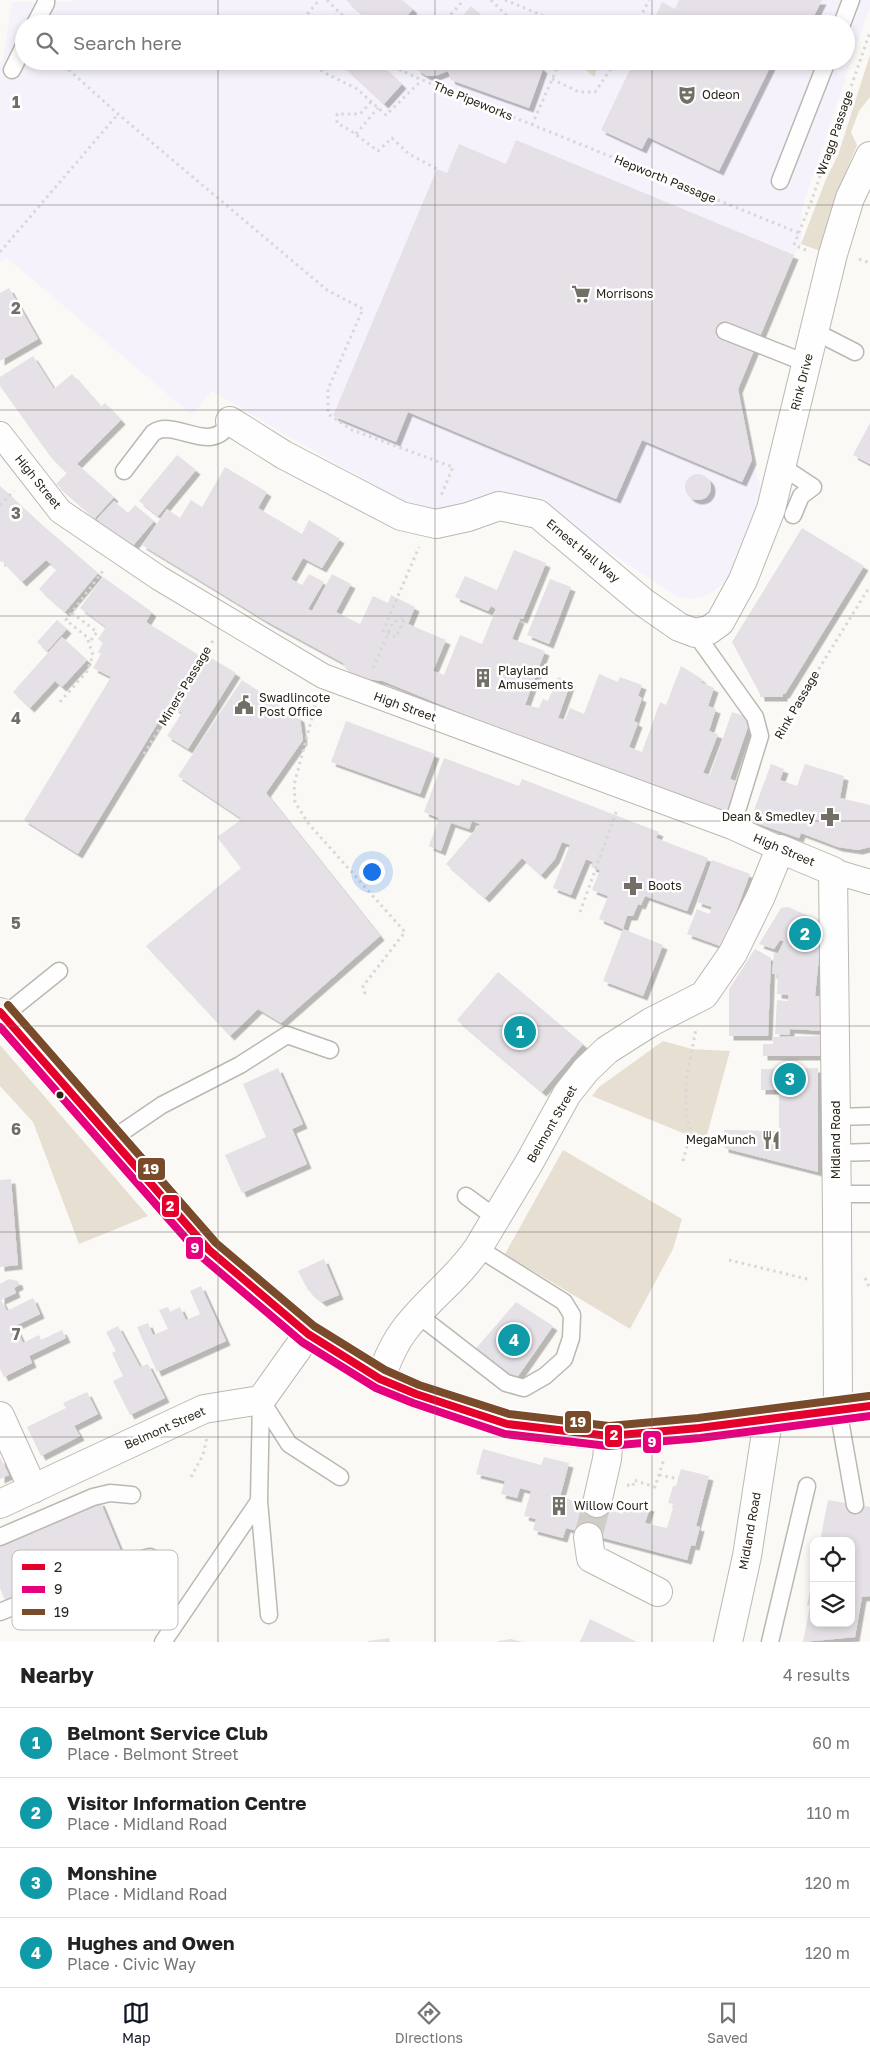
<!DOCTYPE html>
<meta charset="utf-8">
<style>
:root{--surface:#fff;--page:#f6f6f6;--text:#222;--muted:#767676;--line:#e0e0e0;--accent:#111827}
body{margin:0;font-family:"Golos Text",sans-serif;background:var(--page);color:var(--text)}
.controls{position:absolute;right:15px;bottom:15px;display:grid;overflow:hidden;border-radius:10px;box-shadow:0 2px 8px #0003}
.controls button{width:45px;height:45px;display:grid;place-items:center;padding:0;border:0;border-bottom:1px solid var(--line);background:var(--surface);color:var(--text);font:25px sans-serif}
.you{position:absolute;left:371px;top:871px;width:18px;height:18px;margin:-12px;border:4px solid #fff;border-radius:50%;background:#1a73e8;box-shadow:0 0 0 8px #1a73e833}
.badge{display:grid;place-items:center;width:32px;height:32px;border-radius:50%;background:var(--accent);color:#fff;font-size:16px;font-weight:700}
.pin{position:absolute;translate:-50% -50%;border:2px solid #fff;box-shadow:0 1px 5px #0006}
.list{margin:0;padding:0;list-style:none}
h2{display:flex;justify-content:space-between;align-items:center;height:65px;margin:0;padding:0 20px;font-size:21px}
h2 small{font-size:16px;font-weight:400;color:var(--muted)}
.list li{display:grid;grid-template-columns:32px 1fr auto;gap:15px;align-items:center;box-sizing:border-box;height:70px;padding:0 20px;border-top:1px solid var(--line)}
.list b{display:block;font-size:19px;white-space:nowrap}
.list p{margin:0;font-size:16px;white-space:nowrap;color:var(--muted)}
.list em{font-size:16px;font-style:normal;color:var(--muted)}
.icon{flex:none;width:28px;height:28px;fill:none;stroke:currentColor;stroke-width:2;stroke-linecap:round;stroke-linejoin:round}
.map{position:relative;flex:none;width:870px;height:1642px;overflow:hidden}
.search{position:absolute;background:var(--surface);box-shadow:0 2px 8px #0003;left:15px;right:15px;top:15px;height:55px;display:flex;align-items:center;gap:12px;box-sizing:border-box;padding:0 18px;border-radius:28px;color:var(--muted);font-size:19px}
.sheet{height:345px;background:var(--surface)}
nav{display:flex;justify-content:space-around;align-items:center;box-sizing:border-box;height:70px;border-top:1px solid var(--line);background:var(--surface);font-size:14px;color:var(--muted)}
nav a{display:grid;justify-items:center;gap:2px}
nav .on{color:var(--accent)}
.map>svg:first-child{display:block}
</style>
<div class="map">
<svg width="870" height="1642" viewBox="0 0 870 1642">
<defs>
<filter id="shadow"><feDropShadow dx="4.5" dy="4.5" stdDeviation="0" flood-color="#0004"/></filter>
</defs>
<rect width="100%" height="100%" fill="#fbf9f6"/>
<path fill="#f6f2fb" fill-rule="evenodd" d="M74 0H870V6L802 208 801 244 794 255 738 389 752 460 762 491 726 582 706 596 692 599 678 597 536 504 440 512 411 506 289 437 212 391 192 415 6 257 0 262V62L3 58 12 2H73ZM24 24H846V61H24Z"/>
<path fill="#e7e0d2" d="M870 55V97L859 111 851 132 857 145 839 190 820 251 801 244 826 179 838 155Z
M576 61H600L594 77Z
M663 1041 692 1049 730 1051 705 1142 592 1096 599 1087Z
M0 1045 148 1216 79 1244 33 1122 0 1086Z
M563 1150 682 1219 673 1249 630 1329 505 1254Z"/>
<path fill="#e5e1e6" filter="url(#shadow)" d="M346 0H402L413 9 400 24H387L384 22 382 24H373Z
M679 0H822L810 24H652L662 2 675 9Z
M471 6 491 24H456Z
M329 17 336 24H322Z
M338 61H377L402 84 384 104Z
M415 61H534L543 69 529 108 451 80 448 71 435 76H427L417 70Z
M634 61H773L719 171 648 137 642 149 601 130Z
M516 140 794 255 738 389 752 460 742 482 642 440 616 499 408 412 396 442 333 416 437 169 447 173 459 144 506 164Z
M9 288 38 339 0 361V293Z
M33 356 54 389 72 374 101 407 105 403 121 420 77 464 114 497 95 518 56 484 67 473 50 456 0 386V377Z
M870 423V464L853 455Z
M177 455 196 470 158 516 139 501Z
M225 467 267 492 258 508 302 534 309 520 340 539 322 568 303 558 291 579 302 585 309 574 324 582 308 609 312 611 332 574 351 584 336 612 360 624 373 596 388 603 391 595 415 607 408 624 446 640 433 671 444 675 460 635 482 644 496 609 491 606 488 611 455 597 465 576 497 590 514 550 546 563 523 619 507 614 520 619 512 639 545 651 525 705 539 708 543 699 548 701 558 677 571 682 558 718 565 720 570 708 584 714 599 674 618 682 620 677 642 685 638 696 642 698 634 721 638 723 629 747 642 752 660 702 666 705 681 666 702 679 701 682 714 688 708 706 716 709 709 731 718 734 703 773 710 775 732 712 751 718 730 779 740 783 728 815 520 737 383 681 359 678 346 669 343 663 266 621 142 545 167 509 180 518 191 500 202 507Z
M685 487a13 13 0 1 1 26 0a13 13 0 1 1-26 0Z
M0 486 41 524 98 573 65 612 39 589 57 569 46 560 22 582 2 561 0 562Z
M114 501 128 513 135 505 154 521 131 548 97 519Z
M802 528 864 566 785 694H783V697H760V694L732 642Z
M103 577 152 612 146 622 199 655 78 854 24 820 111 677 93 668 101 654 98 652 103 643 98 639 106 627 80 608Z
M550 579 571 587 549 644 527 635Z
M57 620 67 629 47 651 37 642Z
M62 637 87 660 62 687 55 681 30 708 13 692Z
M208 656 236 673 188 749 167 736 182 713 174 708Z
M242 680 300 718 303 740 266 793 380 936 281 1023 258 1009 230 1036 146 946 241 868 217 837 242 819 178 776Z
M346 721 435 754 420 794 331 762Z
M444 758 519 786 522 779 659 832 656 838 708 858 687 911 645 896 641 905 638 904 633 916H627L623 929 599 919 608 896 592 890 600 870 591 867 593 862 586 859 571 895 553 888 570 845 562 842 555 859 541 875 522 858 485 898 446 864 480 824 472 821 469 829 451 823 441 851 429 846 439 818 424 812Z
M771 764 784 769 780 780 797 786 805 764 844 776 840 798 870 805V847L858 850 838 847 801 833 799 838 750 821Z
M712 860 750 874 723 947 687 934 697 909 709 914 712 907 697 902Z
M788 907 820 921 822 958 819 957 815 996 827 997 826 1031 790 1029V1035L775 1034 777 1000 788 1001V995L777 994 778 974H772L774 953H778L784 941 780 940 774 949 759 944 781 908Z
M623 929 663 945 643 996 603 981Z
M755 949 771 958 768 1036H729V989Z
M498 972 583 1044 542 1092 457 1020Z
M826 1036V1056H763V1044H773L772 1037Z
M278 1068 303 1124 292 1129 307 1164 242 1193 225 1155 266 1137 243 1084Z
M818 1068V1172L724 1148V1130L779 1131V1090H761V1069Z
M11 1179 18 1265 0 1267V1180Z
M324 1259 339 1295 322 1302 308 1290 298 1271Z
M9 1279 18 1281 19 1285 14 1288 16 1293 1 1300 7 1311 33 1298 40 1314 15 1326 23 1343 39 1335 41 1340 62 1330 66 1338 29 1356 32 1363 4 1377 0 1369V1284Z
M201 1286 226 1341 157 1372 137 1327 148 1323 153 1335 168 1329 159 1310 168 1307 170 1312 180 1307 186 1320 200 1314 190 1291Z
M516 1302 553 1326 514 1382 472 1353Z
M118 1326 140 1367 148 1364 165 1398 130 1415 113 1381 123 1376 112 1353 116 1351 106 1332Z
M87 1392 98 1414 74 1426 80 1436 41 1456 27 1427 66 1408 63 1403Z
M483 1449 541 1465 544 1457 569 1463 560 1497 623 1514 626 1501 650 1507 645 1523 667 1528 674 1504 668 1503 673 1486H676L681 1469 709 1476 696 1526 700 1527 695 1546 691 1545 687 1560 566 1528 563 1538 533 1530 536 1519 524 1516 531 1491 520 1488 517 1498 501 1494 505 1481 476 1474Z
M0 1457 9 1475 0 1479Z
M828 1500 870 1507V1596L862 1597 855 1637 803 1642 810 1606 807 1605 813 1577 814 1623H851V1541H820Z
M100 1501 122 1554 6 1603 0 1588V1543Z
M590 1619 637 1642H580Z
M389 1638 390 1642H368V1641Z
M511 1639 523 1642H498V1641Z"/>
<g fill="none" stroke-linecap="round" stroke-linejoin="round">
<path stroke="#d1ceca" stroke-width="28" stroke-dasharray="28 14" stroke-linecap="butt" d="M588 1537 597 1503"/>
<g stroke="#bcb8b1" stroke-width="19">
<path id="service" d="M35 24 46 3V0
M842 24 851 0
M12 70 24 46
M780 181 827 61
M725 331 806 363
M814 331 855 352
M781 466 813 487 801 496 793 515
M124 471 153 433C175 417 213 458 230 421
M695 633 755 717 760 736 732 827
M3 1016 59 971
M836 1117 870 1116
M112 1139 162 1105 240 1065 287 1035 330 1050
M836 1153 870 1152
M837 1194H870
M466 1196 496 1218
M417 1314 506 1383 524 1388 545 1376 564 1359 571 1338 572 1315 564 1302 478 1248
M261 1400 259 1501 269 1615
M261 1400 289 1444 340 1477
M838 1409 855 1505
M0 1537 93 1497 110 1493 132 1495
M26 1602 52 1609 88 1593 105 1569
M0 1612 105 1569 150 1557
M163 1642 259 1501
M770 1642 807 1486"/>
</g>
<g stroke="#bcb8b1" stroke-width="26">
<path id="pedestrian" d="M0 434 60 511 159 578 323 676 732 827 780 849
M833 871 870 882"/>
</g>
<g stroke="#bcb8b1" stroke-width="30">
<path id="minor" d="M230 421 284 455 401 516 436 524 468 517 499 506 538 514 643 602 679 627 695 633 709 630 720 622 743 580 771 509 833 254 850 198 870 156
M380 1379C387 1361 394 1343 406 1328 428 1299 458 1278 478 1248L529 1163 567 1094 586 1070 607 1050 651 1022 704 995 733 953 761 896 780 849 833 871 837 1213
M0 1416 33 1489
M597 1503 607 1459 609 1436
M0 1504 204 1409 261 1400 308 1334
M588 1537 591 1558 658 1592
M728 1642 747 1556 768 1420"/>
</g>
<g stroke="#bcb8b1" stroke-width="30">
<path id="tertiary" d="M837 1213 838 1409"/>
</g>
<g stroke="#c5bcb2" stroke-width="30">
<path id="primary" d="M0 1012 209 1250 308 1334 380 1379 416 1394 507 1424 548 1430 609 1436 699 1428 870 1406"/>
</g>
<path stroke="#d8d8d7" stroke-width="3" stroke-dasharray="2.5 4" stroke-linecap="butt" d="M327 0 351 24
M491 0 515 24
M505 0 563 24
M299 24 319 0
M442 24 464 0
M637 24 649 0
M59 61 118 114 327 290 363 309 328 389V414L352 430 453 467 441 496
M311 61 323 72 357 89 386 115 422 80
M389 61 400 70 422 80 799 233
M401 70 408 61
M552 79 579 92H595L616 61
M371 102 360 114H337V123L351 131 378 151 392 138 409 154 437 169
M532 125 558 66 553 61
M356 134 378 108
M806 250 794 245 810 205 870 32
M0 252 118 114
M859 259 870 263
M0 505 14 491
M72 613 97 632 89 643
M373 668 393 622 405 618 396 637 383 631 419 547
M317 699 294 785 295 802 308 823 405 932 363 986 366 997
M60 702 87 671 93 655 87 637 66 620 103 571
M781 730 870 586
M144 754 214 639
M580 912 617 810
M683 1161 691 1131 686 1115V1080L696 1029
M729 1260 811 1280
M865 1278 870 1289
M659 1475 679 1479
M191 1477 203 1455 207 1437
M627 1485 633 1486 634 1480 655 1487 664 1459"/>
<use href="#service" stroke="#fefefe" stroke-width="16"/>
<use href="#pedestrian" stroke="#fefefe" stroke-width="24"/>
<use href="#minor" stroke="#fefefe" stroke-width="28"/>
<use href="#tertiary" stroke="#fefefe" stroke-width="28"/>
<use href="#primary" stroke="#f7f2ed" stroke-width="28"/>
<g stroke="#fff" stroke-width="11">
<path id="bus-1" d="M0 1012 209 1250 308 1334 380 1379 416 1394 507 1424 609 1436 699 1428 870 1406"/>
</g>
<g stroke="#fff" stroke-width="11">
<path id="bus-2" d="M0 1027 203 1258 302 1342 376 1388 413 1403 505 1434 608 1446 700 1438 870 1416"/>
</g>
<g stroke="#fff" stroke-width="11">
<path id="bus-3" d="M8 1005 216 1243 314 1326 385 1370 419 1385 509 1414 609 1426 698 1418 869 1396"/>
</g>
<use href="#bus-1" stroke="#e4002b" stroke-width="8"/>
<use href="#bus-2" stroke="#e5007d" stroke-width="8"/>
<use href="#bus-3" stroke="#7a4b2a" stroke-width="8"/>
</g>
<path fill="none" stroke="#736f66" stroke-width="1" stroke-opacity="0.55" d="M218 0V24M435 0V24M652 0V24M218 61V1642M435 61V1642M652 61V1642M0 205H870M0 410H870M0 616H870M0 821H870M0 1026H870M0 1232H870M0 1437H870"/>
<defs>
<g id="theatre-bare" transform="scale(1.5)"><path d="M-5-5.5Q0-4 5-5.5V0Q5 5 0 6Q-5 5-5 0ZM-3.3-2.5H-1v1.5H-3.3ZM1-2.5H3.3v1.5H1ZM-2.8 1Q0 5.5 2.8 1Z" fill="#736f66" stroke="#fff" stroke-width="2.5" paint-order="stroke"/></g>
<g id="supermarket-bare" transform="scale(1.5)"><path d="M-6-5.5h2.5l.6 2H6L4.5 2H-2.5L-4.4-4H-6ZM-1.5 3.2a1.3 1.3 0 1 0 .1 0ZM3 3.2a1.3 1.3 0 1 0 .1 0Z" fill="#736f66" stroke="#fff" stroke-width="2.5" paint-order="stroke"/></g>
<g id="building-bare" transform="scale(1.5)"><path d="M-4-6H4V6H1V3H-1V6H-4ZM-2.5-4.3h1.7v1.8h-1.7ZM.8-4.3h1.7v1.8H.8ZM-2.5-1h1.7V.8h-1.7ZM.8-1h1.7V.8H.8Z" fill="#736f66" stroke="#fff" stroke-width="2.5" paint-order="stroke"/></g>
<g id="civic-bare" transform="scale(1.5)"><path d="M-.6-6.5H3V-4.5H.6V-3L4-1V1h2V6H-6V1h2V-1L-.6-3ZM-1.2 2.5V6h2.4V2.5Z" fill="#736f66" stroke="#fff" stroke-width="2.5" paint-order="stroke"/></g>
<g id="pharmacy-bare" transform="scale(1.5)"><path d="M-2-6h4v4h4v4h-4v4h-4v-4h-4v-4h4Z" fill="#736f66" stroke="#fff" stroke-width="2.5" paint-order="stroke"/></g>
<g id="restaurant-bare" transform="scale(1.5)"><path d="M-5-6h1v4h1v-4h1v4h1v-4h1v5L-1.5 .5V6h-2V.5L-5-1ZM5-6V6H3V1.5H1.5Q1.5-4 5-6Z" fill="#736f66" stroke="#fff" stroke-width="2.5" paint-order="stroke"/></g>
</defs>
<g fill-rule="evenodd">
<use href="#theatre-bare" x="687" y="95"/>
<use href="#supermarket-bare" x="581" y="294"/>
<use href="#building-bare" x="483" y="678"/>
<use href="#civic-bare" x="244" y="705"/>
<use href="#pharmacy-bare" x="830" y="817"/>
<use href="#pharmacy-bare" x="633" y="886"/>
<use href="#restaurant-bare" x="771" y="1140"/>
<use href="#building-bare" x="559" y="1506"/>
</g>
<circle fill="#2a2419" stroke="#fff" stroke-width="2" cx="60" cy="1095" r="4.5"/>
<g text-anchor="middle" stroke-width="5" stroke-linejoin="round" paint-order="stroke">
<g font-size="12" fill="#2a2419" stroke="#fff" text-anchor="start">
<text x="702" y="99">Odeon</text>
<text x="596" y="298">Morrisons</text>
<text x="498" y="675">Playland<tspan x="498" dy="14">Amusements</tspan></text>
<text x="259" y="702">Swadlincote<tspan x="259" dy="14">Post Office</tspan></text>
<text x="815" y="821" text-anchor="end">Dean &amp; Smedley</text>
<text x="648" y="890">Boots</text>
<text x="756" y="1144" text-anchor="end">MegaMunch</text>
<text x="574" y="1510">Willow Court</text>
</g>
<g font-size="12" fill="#2a2419" stroke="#fff">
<text transform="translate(473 101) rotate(22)" y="4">The Pipeworks</text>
<text transform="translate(835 133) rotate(-71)" y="4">Wragg Passage</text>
<text transform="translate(665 179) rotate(22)" y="4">Hepworth Passage</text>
<text transform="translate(802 382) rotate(-76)" y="4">Rink Drive</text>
<text transform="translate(38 482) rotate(51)" y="4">High Street</text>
<text transform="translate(583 551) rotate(40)" y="4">Ernest Hall Way</text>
<text transform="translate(185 686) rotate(-59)" y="4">Miners Passage</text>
<text transform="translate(797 705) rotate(-60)" y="4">Rink Passage</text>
<text transform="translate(405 707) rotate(20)" y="4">High Street</text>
<text transform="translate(784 850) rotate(23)" y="4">High Street</text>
<text transform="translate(552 1124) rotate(-60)" y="4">Belmont Street</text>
<text transform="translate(836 1140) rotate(-90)" y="4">Midland Road</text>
<text transform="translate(165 1428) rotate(-24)" y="4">Belmont Street</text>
<text transform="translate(750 1531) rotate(-80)" y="4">Midland Road</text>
</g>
</g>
<rect x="12" y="1550" width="166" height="80" rx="8" fill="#fff" stroke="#bfbdba" stroke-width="1"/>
<rect x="22" y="1564" width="23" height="6" fill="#e4002b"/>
<rect x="22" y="1586" width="23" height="7" fill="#e5007d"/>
<rect x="22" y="1609" width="23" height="6" fill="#7a4b2a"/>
<g font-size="14" fill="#2a2419">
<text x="54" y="1572">2</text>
<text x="54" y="1594">9</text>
<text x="54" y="1617">19</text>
</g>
<g font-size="16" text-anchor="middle" font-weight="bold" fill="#736f66" stroke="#fff" stroke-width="5" stroke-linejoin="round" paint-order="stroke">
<text x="16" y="108">1</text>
<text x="16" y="314">2</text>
<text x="16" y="519">3</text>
<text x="16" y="724">4</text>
<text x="16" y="929">5</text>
<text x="16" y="1135">6</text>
<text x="16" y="1340">7</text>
</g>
<g stroke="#fff" stroke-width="2">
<rect x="137" y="1157" width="29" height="24" rx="5" fill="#7a4b2a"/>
<rect x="161" y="1194" width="19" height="24" rx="5" fill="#e4002b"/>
<rect x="185" y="1236" width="19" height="24" rx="5" fill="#e5007d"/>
<rect x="564" y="1410" width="28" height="24" rx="5" fill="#7a4b2a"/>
<rect x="604" y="1424" width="19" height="24" rx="5" fill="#e4002b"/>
<rect x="642" y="1430" width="20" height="24" rx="5" fill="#e5007d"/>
</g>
<g font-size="14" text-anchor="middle" font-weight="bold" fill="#fff">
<text x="151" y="1174">19</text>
<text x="170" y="1211">2</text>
<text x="195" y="1253">9</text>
<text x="578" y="1427">19</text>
<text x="614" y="1440">2</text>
<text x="652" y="1447">9</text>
</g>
</svg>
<div class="controls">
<button><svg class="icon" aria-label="locate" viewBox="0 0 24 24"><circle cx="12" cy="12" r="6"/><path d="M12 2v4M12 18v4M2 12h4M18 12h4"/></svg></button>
<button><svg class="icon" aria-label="layers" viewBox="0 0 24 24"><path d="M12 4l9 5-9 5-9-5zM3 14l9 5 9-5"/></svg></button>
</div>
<div class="you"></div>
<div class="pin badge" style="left:520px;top:1032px;background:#0f9aa8">1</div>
<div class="pin badge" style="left:805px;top:934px;background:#0f9aa8">2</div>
<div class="pin badge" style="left:790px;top:1079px;background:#0f9aa8">3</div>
<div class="pin badge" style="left:514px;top:1340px;background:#0f9aa8">4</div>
<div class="search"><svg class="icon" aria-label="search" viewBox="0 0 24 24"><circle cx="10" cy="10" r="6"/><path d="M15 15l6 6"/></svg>Search here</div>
</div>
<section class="sheet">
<h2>Nearby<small>4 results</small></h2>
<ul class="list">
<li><span class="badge" style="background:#0f9aa8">1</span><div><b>Belmont Service Club</b><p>Place · Belmont Street</p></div><em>60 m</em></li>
<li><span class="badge" style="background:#0f9aa8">2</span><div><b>Visitor Information Centre</b><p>Place · Midland Road</p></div><em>110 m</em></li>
<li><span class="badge" style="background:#0f9aa8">3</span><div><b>Monshine</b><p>Place · Midland Road</p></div><em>120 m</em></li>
<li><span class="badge" style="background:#0f9aa8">4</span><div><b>Hughes and Owen</b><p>Place · Civic Way</p></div><em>120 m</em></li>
</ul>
</section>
<nav>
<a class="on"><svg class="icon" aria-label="map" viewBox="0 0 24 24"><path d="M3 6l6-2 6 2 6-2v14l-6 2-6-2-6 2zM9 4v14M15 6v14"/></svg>Map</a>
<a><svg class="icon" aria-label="directions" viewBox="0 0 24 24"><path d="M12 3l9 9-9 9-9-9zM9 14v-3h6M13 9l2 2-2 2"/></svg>Directions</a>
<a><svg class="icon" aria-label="saved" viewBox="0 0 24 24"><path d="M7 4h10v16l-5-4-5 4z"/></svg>Saved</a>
</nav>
